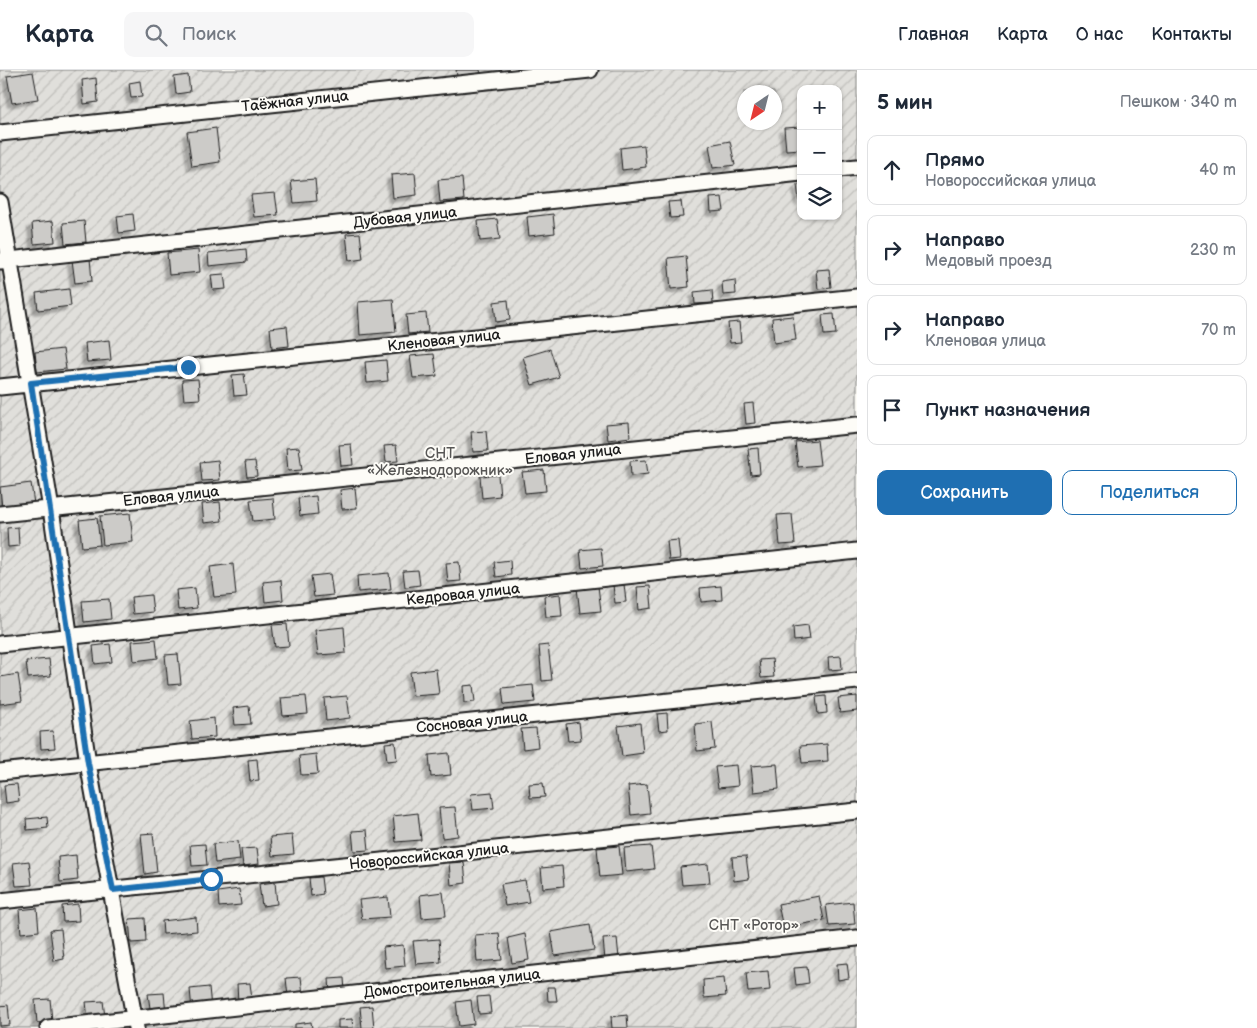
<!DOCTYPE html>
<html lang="ru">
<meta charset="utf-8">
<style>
:root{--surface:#fff;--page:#f6f6f7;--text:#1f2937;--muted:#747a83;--line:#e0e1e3;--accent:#1f6fb2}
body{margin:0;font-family:"Balsamiq Sans",sans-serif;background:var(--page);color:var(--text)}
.controls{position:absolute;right:15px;top:15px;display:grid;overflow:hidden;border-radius:10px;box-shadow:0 1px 4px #0004}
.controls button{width:45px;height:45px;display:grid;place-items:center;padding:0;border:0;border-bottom:1px solid var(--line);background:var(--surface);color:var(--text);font:25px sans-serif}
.compass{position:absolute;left:737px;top:15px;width:45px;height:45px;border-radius:50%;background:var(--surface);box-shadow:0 1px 4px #0004;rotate:215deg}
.stop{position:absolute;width:15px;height:15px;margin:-11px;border:4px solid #1f6fb2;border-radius:50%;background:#fff}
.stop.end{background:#1f6fb2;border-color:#fff;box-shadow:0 1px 5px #0008}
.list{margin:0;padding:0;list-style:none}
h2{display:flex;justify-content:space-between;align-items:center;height:65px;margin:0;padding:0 20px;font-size:21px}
h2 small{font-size:16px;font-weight:400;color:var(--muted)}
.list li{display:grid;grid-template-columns:32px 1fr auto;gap:15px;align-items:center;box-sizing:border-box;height:70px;margin:0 10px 10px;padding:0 10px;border:1px solid var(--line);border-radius:10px}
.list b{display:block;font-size:19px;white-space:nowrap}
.list p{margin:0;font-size:16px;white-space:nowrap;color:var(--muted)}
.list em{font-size:16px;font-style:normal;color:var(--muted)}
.actions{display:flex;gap:10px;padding:15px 20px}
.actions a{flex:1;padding:11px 0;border:1px solid var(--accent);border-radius:10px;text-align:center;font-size:18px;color:var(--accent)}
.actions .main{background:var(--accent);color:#fff}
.icon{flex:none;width:28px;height:28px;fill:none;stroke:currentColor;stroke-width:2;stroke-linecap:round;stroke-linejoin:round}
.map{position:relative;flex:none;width:857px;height:958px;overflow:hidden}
header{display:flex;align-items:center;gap:30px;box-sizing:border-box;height:70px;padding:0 25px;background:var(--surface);border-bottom:1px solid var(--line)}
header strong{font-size:24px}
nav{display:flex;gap:28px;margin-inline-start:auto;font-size:18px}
.search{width:350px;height:45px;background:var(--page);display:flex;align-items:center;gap:12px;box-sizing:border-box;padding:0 18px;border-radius:10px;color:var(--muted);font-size:19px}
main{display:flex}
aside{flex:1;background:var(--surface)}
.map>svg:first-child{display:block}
</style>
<header>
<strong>Карта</strong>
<div class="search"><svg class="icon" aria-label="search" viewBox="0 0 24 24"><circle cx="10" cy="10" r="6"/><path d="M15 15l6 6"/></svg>Поиск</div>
<nav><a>Главная</a><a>Карта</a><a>О нас</a><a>Контакты</a></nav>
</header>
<main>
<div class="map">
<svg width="857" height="958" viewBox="0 0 857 958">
<defs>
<pattern id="garden-furrows" width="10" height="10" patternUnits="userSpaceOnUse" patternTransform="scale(1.25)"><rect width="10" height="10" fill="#e0dfdb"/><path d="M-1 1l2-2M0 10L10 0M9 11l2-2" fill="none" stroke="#c0bfbb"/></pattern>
<filter id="shadow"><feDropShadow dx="-4.5" dy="4.5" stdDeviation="1" flood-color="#0004"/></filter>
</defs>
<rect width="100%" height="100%" fill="#fdfcf7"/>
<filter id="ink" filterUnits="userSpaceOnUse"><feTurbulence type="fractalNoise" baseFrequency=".02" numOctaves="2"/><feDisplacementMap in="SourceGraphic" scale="10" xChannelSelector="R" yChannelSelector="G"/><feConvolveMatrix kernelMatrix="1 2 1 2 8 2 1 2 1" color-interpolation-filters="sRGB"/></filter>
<g filter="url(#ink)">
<path fill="url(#garden-furrows)" stroke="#7e7e7c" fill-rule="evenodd" d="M0 0H857V958H0ZM801 19H838V146H801ZM744 22H774V52H744Z"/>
<path fill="#cccbc8" stroke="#1c1c1c" filter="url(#shadow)" d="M456 0H480L481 4 457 6Z
M33 2 38 29 12 33 7 6Z
M188 5 190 22 176 24 174 7Z
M96 8 98 32 84 34 82 10Z
M140 11 142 27 131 28 129 13Z
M801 57V79L786 80 784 58Z
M216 58 220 92 192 96 187 62Z
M730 71 735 95 713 98 709 75Z
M644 75 646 97 622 100 620 78Z
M415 103 417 125 393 128 391 105Z
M462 108 464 130 440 132 438 110Z
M315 109 317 131 294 133 291 111Z
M797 115H801V130L799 131Z
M275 123 278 145 254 147 251 125Z
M722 127 724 141 711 142 710 128Z
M681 131 683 147 670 148 668 132Z
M133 144 135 161 119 163 117 146Z
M553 144 555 163 529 166 527 147Z
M497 149 500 169 480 171 478 151Z
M53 151 55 172 34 174 32 153Z
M84 151 86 172 65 174 63 153Z
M360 163 363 189 349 191 346 164Z
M246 179 247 192 209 196 208 183Z
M198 180 200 202 169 205 167 183Z
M686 186 689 217 671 219 668 188Z
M90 188 92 211 75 213 72 190Z
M829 199 831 217 818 219 816 200Z
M224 204 226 219 213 220 211 205Z
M735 210 736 224 723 225 722 212Z
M69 219 71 236 38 240 36 223Z
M712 220 713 233 695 234 694 222Z
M393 229 396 262 360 265 358 232Z
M508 230 510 250 496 252 494 232Z
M426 243 428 262 408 264 406 245Z
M834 244 836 264 824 265 822 245Z
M793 246 796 270 774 273 772 248Z
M739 252 741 272 730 273 728 253Z
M287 256 289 276 272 278 270 258Z
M109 270 111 290 87 292 85 273Z
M63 279 66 299 37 302 35 282Z
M550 279 559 307 532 315 523 287Z
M434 284 437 306 413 308 410 286Z
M386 290 388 311 367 313 365 292Z
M244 304 247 325 234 326 232 305Z
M198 309 200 329 184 330 182 310Z
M753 333 755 353 746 354 744 334Z
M629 352 630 367 608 370 606 354Z
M486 361 488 381 473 382 471 362Z
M817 370 820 395 798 397 795 372Z
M351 374 353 395 341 396 339 375Z
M396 375 398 391 386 392 384 376Z
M299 377 302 400 288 401 286 378Z
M758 378 760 404 751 405 748 379Z
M218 390 220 410 202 411 200 392Z
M646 390 648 404 631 406 630 391Z
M255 391 257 406 247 407 245 392Z
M544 400 546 421 525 423 522 402Z
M498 405 500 426 482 428 480 406Z
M31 413 34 434 2 438 0 417Z
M355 418 357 438 342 439 340 420Z
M316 426 318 444 300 446 298 428Z
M273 428 275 449 253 451 250 430Z
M220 432 222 451 204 453 202 434Z
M130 443 133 472 103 475 100 446Z
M792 444 795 474 780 475 777 445Z
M97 448 100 475 82 477 79 450Z
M18 457 19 476 8 477 7 458Z
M678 470 680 489 669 490 667 471Z
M601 478 603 496 582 498 580 480Z
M510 490 511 505 496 507 494 492Z
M459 492 461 511 448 512 446 493Z
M233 494 236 525 214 527 210 497Z
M418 500 420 515 405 517 403 501Z
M389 503 391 519 358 522 357 506Z
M330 504 333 525 314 527 311 506Z
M281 510 283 530 265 532 263 512Z
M624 514 626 532 615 533 613 515Z
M598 516 601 541 580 543 577 518Z
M650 516 652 538 639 540 637 517Z
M721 516 722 530 701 532 700 518Z
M195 518 197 538 178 540 176 520Z
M560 524 562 546 546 547 544 526Z
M151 525 153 542 133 544 131 527Z
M109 529 111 549 84 552 82 531Z
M287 554 289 576 275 577 272 555Z
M808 555 810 569 794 571 793 557Z
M344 557 346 583 318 585 315 560Z
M156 569 158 588 134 591 132 571Z
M110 574 112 592 95 594 93 576Z
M548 575 552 610 542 611 539 576Z
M178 584 181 614 168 615 165 585Z
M841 586 842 599 829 600 828 587Z
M49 589 51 606 28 608 26 591Z
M772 589 774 607 761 608 759 590Z
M436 599 439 624 413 626 410 602Z
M18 604 22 631 0 634V607Z
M473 615 475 632 464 633 463 616Z
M533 615 535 632 504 635 502 618Z
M306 626 308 644 283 646 281 628Z
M347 626 350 648 326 651 324 628Z
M826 626 827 643 818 644 816 627Z
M857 626V641L840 643 838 628Z
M249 636 251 654 235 655 233 638Z
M667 643 668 660 659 661 657 644Z
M214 648 215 667 192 669 190 651Z
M579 652 581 670 568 671 566 654Z
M712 652 715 679 697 681 695 654Z
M640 653 643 683 622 686 618 656Z
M536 658 538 677 523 679 521 659Z
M53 661 55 678 41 679 40 662Z
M395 672 397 690 387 691 385 673Z
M827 674 828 691 802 693 800 676Z
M449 683 451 705 431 707 429 685Z
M316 684 318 704 301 705 299 686Z
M257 689 259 710 250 711 248 690Z
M777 694 779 719 754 722 751 696Z
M736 695 738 716 718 718 715 697Z
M543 713 545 727 530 728 529 714Z
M17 714 19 731 6 733 4 715Z
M647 714 650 743 631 745 628 716Z
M492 722 494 738 473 740 471 724Z
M455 737 458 766 442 768 439 738Z
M418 743 421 770 396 772 393 746Z
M47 747 48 758 27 760 26 749Z
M367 760 369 780 354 781 352 761Z
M153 763 157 802 145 804 141 764Z
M292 765 294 784 272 786 270 767Z
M238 771 240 790 215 793 213 774Z
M205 774 207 795 192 796 190 775Z
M619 776 622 805 600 807 597 778Z
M651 776 654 799 626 802 624 778Z
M257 778 259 794 243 796 241 779Z
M76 785 78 810 60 812 58 787Z
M746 786 749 809 734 811 732 787Z
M29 791 32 815 16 816 13 793Z
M464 792 466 813 451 815 449 793Z
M708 794 710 813 682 815 680 797Z
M562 796 564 816 543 818 541 798Z
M321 807 323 824 311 826 309 808Z
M525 810 529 832 505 836 501 814Z
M275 812 277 834 262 836 259 814Z
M239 819 241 835 219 837 218 822Z
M443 822 446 846 422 848 420 825Z
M819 826 824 850 783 858 778 834Z
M388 827 390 847 362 849 359 830Z
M853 832 855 854 829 856 826 835Z
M78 834 79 851 63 852 62 836Z
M37 838 39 861 21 863 19 840Z
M196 847 197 861 163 864 162 851Z
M145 848 146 872 131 873 129 849Z
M590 855 594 880 555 886 551 862Z
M61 859 64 889 54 891 50 860Z
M499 863 502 890 477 892 475 865Z
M525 864 529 890 512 893 508 868Z
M617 868 619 888 605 890 603 869Z
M439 869 441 892 416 894 413 871Z
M403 875 405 896 385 898 383 877Z
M847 893 849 908 838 910 837 894Z
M807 897 809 913 796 915 794 898Z
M768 901 770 920 748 922 746 903Z
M301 907 303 925 288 927 286 908Z
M344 908 345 921 330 923 329 909Z
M724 908 726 926 704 928 703 910Z
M250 913 252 930 238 932 237 914Z
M209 917 211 938 192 940 190 919Z
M547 917H555L557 931H548Z
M164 923 166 943 151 945 148 924Z
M489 926 491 943 479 944 477 927Z
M50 929 52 951 37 953 35 930Z
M471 930 474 954 459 956 456 932Z
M103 931 105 947 88 949 86 932Z
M8 935 10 955 0 956V936Z
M372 936 374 958H362L360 937Z
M627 945 628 958H612L611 947Z
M352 949 353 958H338V950Z
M311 952 312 958H295V954Z"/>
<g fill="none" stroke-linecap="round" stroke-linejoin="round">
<g stroke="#1c1c1c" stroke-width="19">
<path id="street" d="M0 63 590 0
M838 99 857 97
M0 132 51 439 88 693 136 958
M0 191 801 103
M0 317 857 227
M0 444 857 355
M0 574 857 481
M0 702 857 611
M0 831 857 741
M48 958 857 868"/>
</g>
<use href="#street" stroke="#fdfcf7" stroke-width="15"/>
</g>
</g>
<g fill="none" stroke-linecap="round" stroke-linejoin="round" filter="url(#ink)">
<path stroke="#1f6fb2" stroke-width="6" d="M188 297 31 313 88 693 113 820 211 809"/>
</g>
<g text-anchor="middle" stroke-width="4" stroke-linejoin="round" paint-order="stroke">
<g font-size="15" fill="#1c1c1c" stroke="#fdfcf7">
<text transform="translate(295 31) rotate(-6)" y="5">Таёжная улица</text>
<text transform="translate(405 147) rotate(-6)" y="5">Дубовая улица</text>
<text transform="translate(444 270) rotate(-6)" y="5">Кленовая улица</text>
<text transform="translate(573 384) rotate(-6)" y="5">Еловая улица</text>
<text transform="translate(171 426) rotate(-6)" y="5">Еловая улица</text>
<text transform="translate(463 524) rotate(-6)" y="5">Кедровая улица</text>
<text transform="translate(472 652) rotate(-6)" y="5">Сосновая улица</text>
<text transform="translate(429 786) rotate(-6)" y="5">Новороссийская улица</text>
<text transform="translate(452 913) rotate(-6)" y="5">Домостроительная улица</text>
</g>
<g font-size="15" fill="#575655" stroke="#fdfcf7">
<text x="440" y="388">СНТ<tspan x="440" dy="17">«Железнодорожник»</tspan></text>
<text x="754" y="860">СНТ «Ротор»</text>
</g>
</g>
</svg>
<div class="controls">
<button>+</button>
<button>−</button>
<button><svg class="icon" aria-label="layers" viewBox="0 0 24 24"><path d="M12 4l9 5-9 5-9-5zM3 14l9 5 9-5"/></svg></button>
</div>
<svg class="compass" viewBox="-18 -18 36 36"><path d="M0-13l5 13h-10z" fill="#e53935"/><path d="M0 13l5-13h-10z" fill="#747a83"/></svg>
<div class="stop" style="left:211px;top:809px"></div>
<div class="stop end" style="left:188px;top:297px"></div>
</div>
<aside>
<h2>5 мин<small>Пешком · 340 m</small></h2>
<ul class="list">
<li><svg class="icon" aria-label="ahead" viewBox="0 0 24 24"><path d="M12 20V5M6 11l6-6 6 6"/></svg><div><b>Прямо</b><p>Новороссийская улица</p></div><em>40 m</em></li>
<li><svg class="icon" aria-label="right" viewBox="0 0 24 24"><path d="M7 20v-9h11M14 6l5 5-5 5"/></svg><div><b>Направо</b><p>Медовый проезд</p></div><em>230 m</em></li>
<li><svg class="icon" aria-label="right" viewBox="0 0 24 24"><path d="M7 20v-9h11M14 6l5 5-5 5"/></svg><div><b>Направо</b><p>Кленовая улица</p></div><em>70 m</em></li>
<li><svg class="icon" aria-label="arrive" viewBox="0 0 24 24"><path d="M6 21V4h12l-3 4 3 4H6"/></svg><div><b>Пункт назначения</b></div></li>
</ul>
<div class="actions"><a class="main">Сохранить</a><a>Поделиться</a></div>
</aside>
</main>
